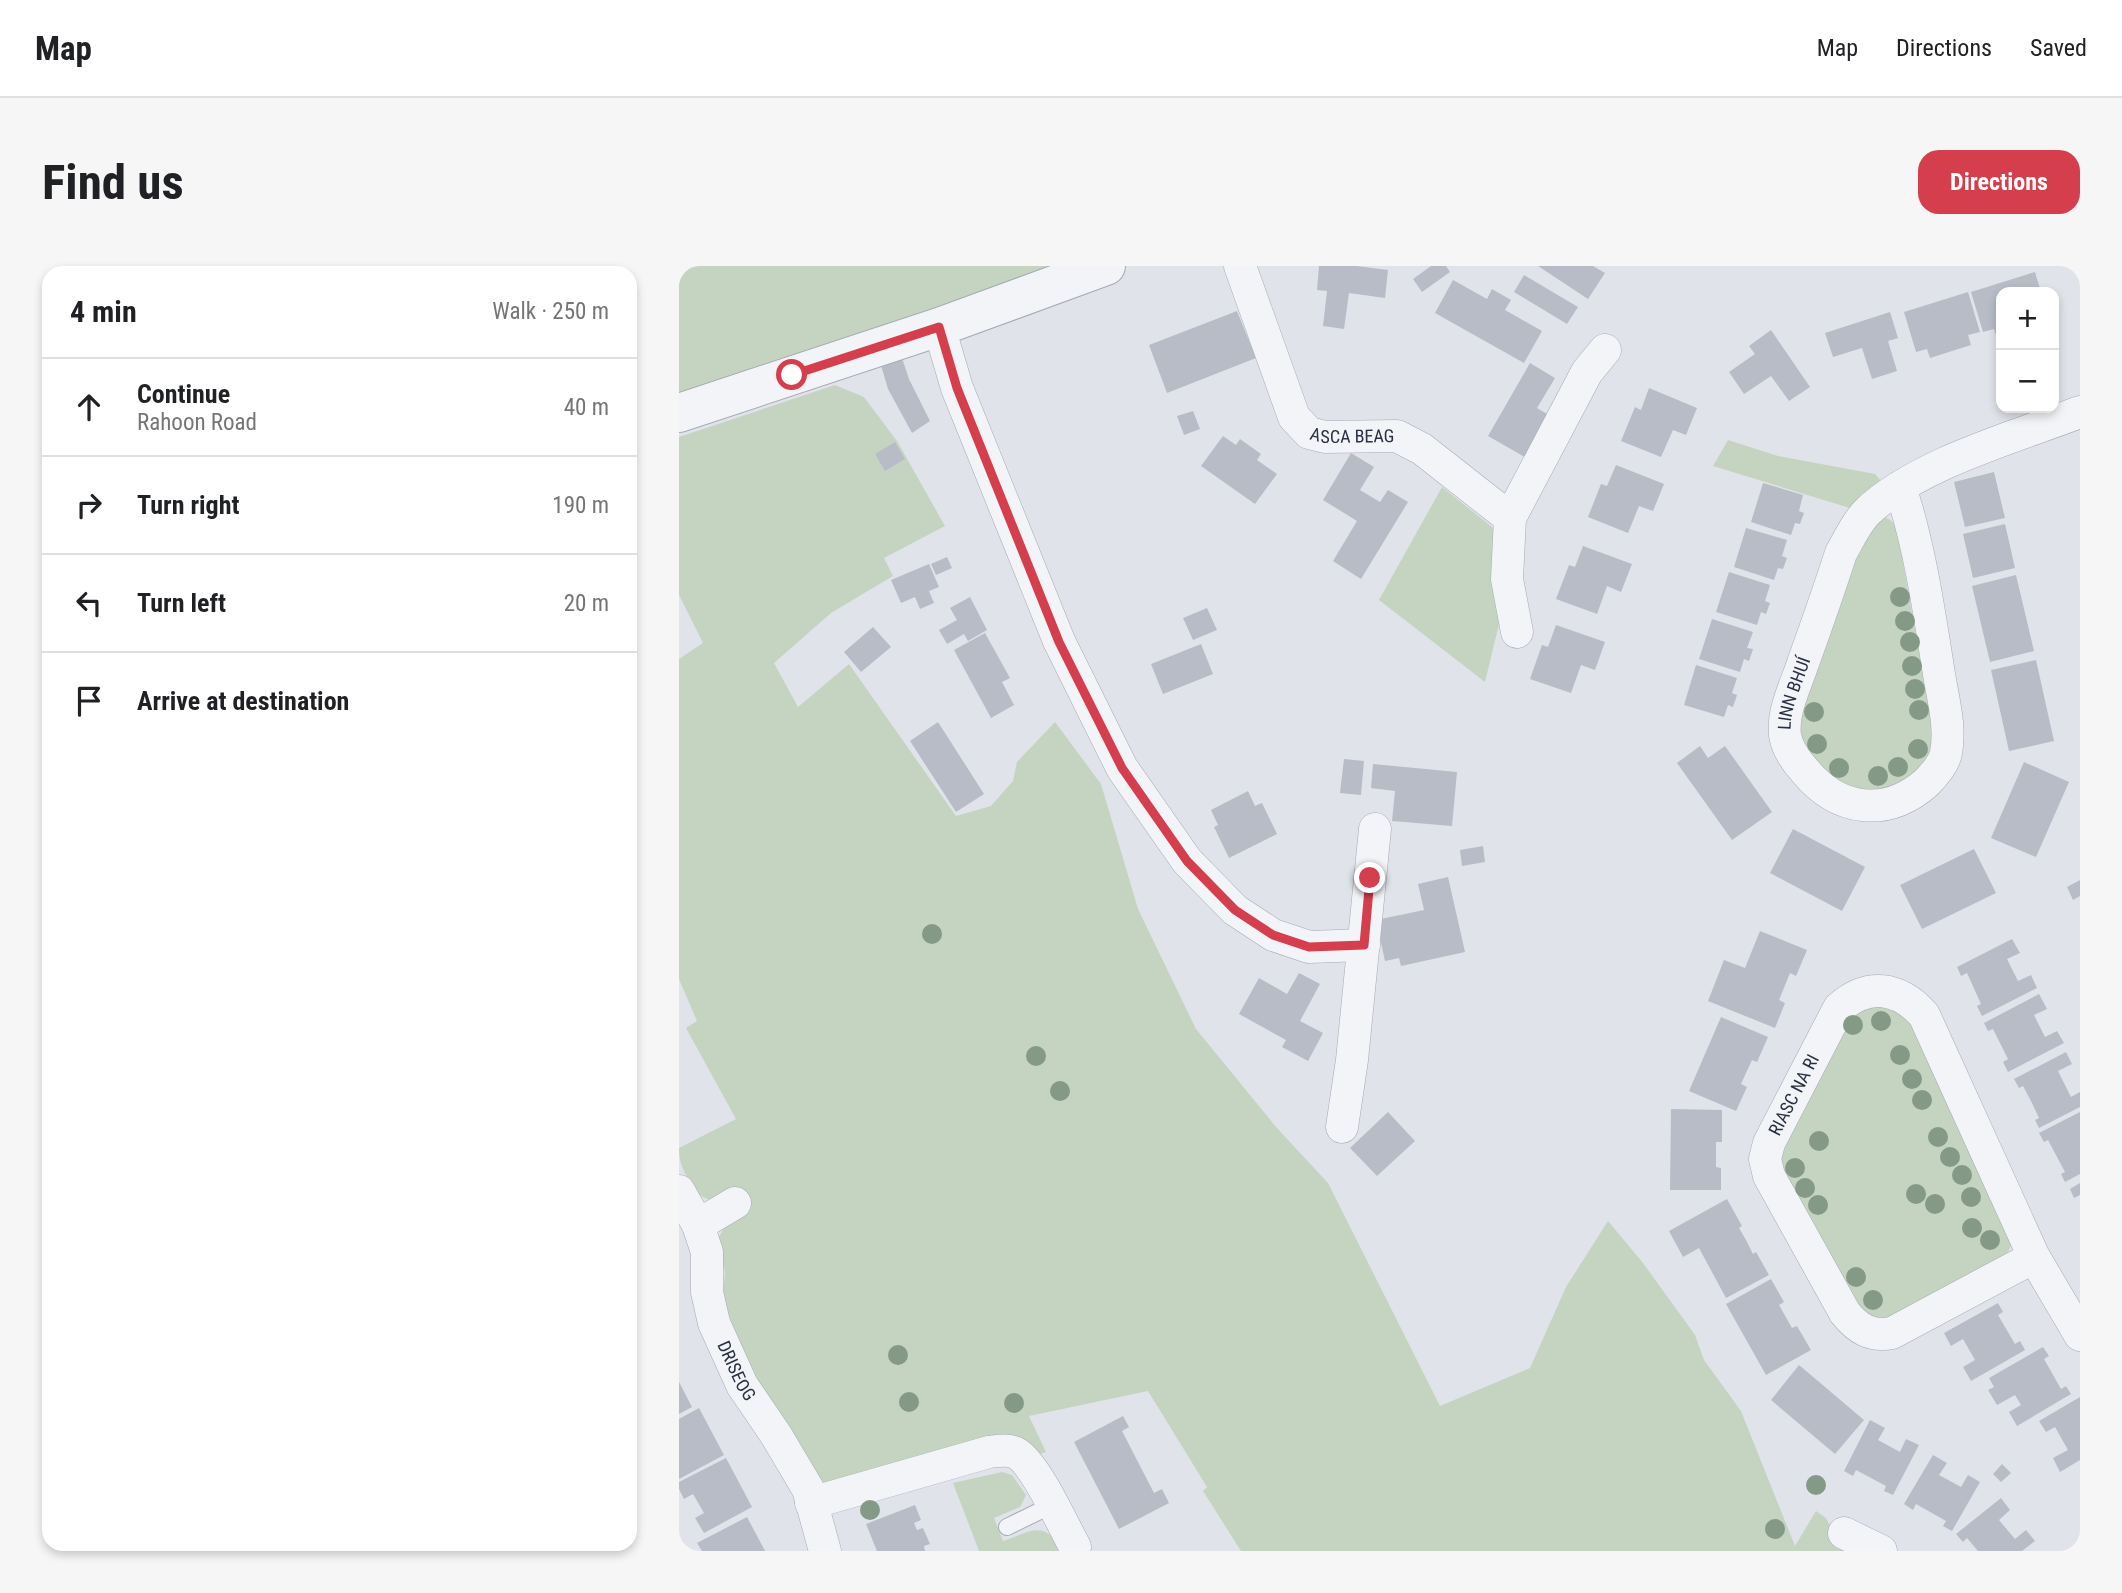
<!DOCTYPE html>
<meta charset="utf-8">
<style>
:root{--surface:#fff;--page:#f6f6f6;--text:#202124;--muted:#757577;--line:#e0e0e0;--accent:#d53e4c}
body{margin:0;font-family:"Roboto Condensed",sans-serif;background:var(--page);color:var(--text)}
.controls{position:absolute;right:21px;top:21px;display:grid;overflow:hidden;border-radius:14px;box-shadow:0 4px 10px #0003}
.controls button{width:63px;height:63px;display:grid;place-items:center;padding:0;border:0;border-bottom:2px solid var(--line);background:var(--surface);color:var(--text);font:35px sans-serif}
.stop{position:absolute;width:21px;height:21px;margin:-16px;border:5px solid #d53e4c;border-radius:50%;background:#fff}
.stop.end{background:#d53e4c;border-color:#fff;box-shadow:0 2px 7px #0008}
.list{margin:0;padding:0;list-style:none}
h2{display:flex;justify-content:space-between;align-items:center;height:91px;margin:0;padding:0 28px;font-size:30px}
h2 small{font-size:23px;font-weight:400;color:var(--muted)}
.list li{display:grid;grid-template-columns:46px 1fr auto;gap:21px;align-items:center;box-sizing:border-box;height:98px;padding:0 28px;border-top:2px solid var(--line)}
.list b{display:block;font-size:26px;white-space:nowrap}
.list p{margin:0;font-size:23px;white-space:nowrap;color:var(--muted)}
.list em{font-size:23px;font-style:normal;color:var(--muted)}
.icon{flex:none;width:38px;height:38px;fill:none;stroke:currentColor;stroke-width:2;stroke-linecap:round;stroke-linejoin:round}
.map{position:relative;flex:none;width:1401px;height:1285px;overflow:hidden;border-radius:21px}
header{display:flex;align-items:center;gap:42px;box-sizing:border-box;height:98px;padding:0 35px;background:var(--surface);border-bottom:2px solid var(--line)}
header strong{font-size:33px}
nav{display:flex;gap:38px;margin-inline-start:auto;font-size:24px}
.intro{display:flex;align-items:center;justify-content:space-between;box-sizing:border-box;height:168px;padding:0 42px}
h1{margin:0;font-size:49px}
.button{padding:18px 32px;border-radius:21px;background:var(--accent);color:#fff;font-size:24px;font-weight:700}
main{display:flex;gap:42px;padding:0 42px}
aside{flex:1;background:var(--surface);border-radius:21px;box-shadow:0 4px 10px #0003}
.map>svg:first-child{display:block}
</style>
<header>
<strong>Map</strong>
<nav><a>Map</a><a>Directions</a><a>Saved</a></nav>
</header>
<div class="intro"><h1>Find us</h1><a class="button">Directions</a></div>
<main>
<aside>
<h2>4 min<small>Walk · 250 m</small></h2>
<ul class="list">
<li><svg class="icon" aria-label="ahead" viewBox="0 0 24 24"><path d="M12 20V5M6 11l6-6 6 6"/></svg><div><b>Continue</b><p>Rahoon Road</p></div><em>40 m</em></li>
<li><svg class="icon" aria-label="right" viewBox="0 0 24 24"><path d="M7 20v-9h11M14 6l5 5-5 5"/></svg><div><b>Turn right</b></div><em>190 m</em></li>
<li><svg class="icon" aria-label="left" viewBox="0 0 24 24"><path d="M17 20v-9H6M10 6l-5 5 5 5"/></svg><div><b>Turn left</b></div><em>20 m</em></li>
<li><svg class="icon" aria-label="arrive" viewBox="0 0 24 24"><path d="M6 21V4h12l-3 4 3 4H6"/></svg><div><b>Arrive at destination</b></div></li>
</ul>
</aside>
<div class="map">
<svg width="1401" height="1285" viewBox="0 0 1401 1285">
<rect width="100%" height="100%" fill="#e0e3ea"/>
<path fill="#c4d4c1" d="M0 0H374L0 131Z
M156 119 185 131 218 175 266 260 205 292 214 310 152 347 95 397 119 441 170 398 277 550 312 540 334 515 338 496 376 456 422 518 459 643 517 763 597 861 649 917 761 1140 851 1102 887 1021 929 955 964 997 1016 1069 1025 1094 1062 1145 1116 1280 1137 1245 1147 1252 1162 1280 1171 1285H562L524 1225 528 1221 469 1125 350 1150 367 1186 358 1189 146 1217 140 1212 120 1176 77 1112 56 1067 44 1030 46 1006 38 974 48 957 70 941 64 923C39 933 26 944 9 913 3 902 0 895 0 882L57 853 7 762 18 755 0 713V393L24 377 0 329V171Z
M1049 174 1099 190 1196 208 1202 215 1183 228 1171 242 1034 200Z
M763 221 818 265 820 358 806 416 700 334Z
M1201 251C1213 251 1216 258 1219 269L1255 469V480L1238 509 1201 526 1166 521 1124 484 1119 453 1173 293Z
M1206 737 1237 758 1334 975 1327 991 1206 1055 1176 1044 1102 907 1099 887 1171 748Z
M323 1206 333 1209 347 1229 341 1241 315 1252 324 1275C354 1265 364 1253 384 1285H300L274 1217Z"/>
<path fill="#b7bcc7" d="M640 0H678L709 4 706 32 670 27 665 63 644 60 648 25 638 24Z
M752 0H767L771 6 743 26 734 13Z
M859 0H914L926 7 909 33Z
M1356 6 1362 26H1322V71L1318 72 1315 63 1304 66 1292 26Z
M845 9 899 41 888 58 835 26Z
M774 14 808 33 813 23 832 34 826 44 863 65 845 97 756 47Z
M1289 26 1301 66 1289 69 1292 79 1251 92 1248 83 1237 86 1225 46Z
M558 45 577 92 488 127 470 79Z
M1211 46 1219 72 1209 75 1218 105 1193 113 1183 82 1154 91 1146 67Z
M1092 64 1131 121 1110 135 1092 110 1065 128 1050 106 1076 88 1070 80Z
M222 89 230 113 251 155 233 167 209 123 201 96Z
M851 97 876 112 858 142 873 151 849 193 809 170Z
M970 122 1018 142 1007 169 994 164 982 191 942 175 956 141 962 144Z
M514 145 521 163 505 169 498 150Z
M544 170 557 179 561 173 582 188 578 194 598 208 576 238 522 200Z
M216 176 226 193 206 205 196 188Z
M672 187 695 201 681 224 701 236 709 224 729 236 682 313 654 295 678 255 644 234Z
M937 199 985 218 974 245 960 240 949 267 909 251 922 218 928 220Z
M1315 206 1326 252 1286 261 1275 216Z
M1084 217 1124 229 1120 245 1125 247 1121 258 1116 257 1112 269 1072 256Z
M1326 258 1336 302 1294 312 1284 268Z
M1067 262 1108 274 1103 290 1108 292 1104 303 1099 302 1095 314 1055 301Z
M904 280 953 298 942 326 928 320 918 348 877 333 890 299 896 301Z
M268 291 273 302 257 309 252 298Z
M250 298 260 321 250 325 255 337 241 343 236 331 222 337 212 314Z
M1050 306 1091 319 1086 335 1091 337 1087 348 1082 346 1078 359 1037 346Z
M1337 309 1355 385 1311 396 1293 320Z
M291 331 308 364 289 375 285 368 268 378 260 364 278 354 271 342Z
M528 342 538 364 514 374 504 352Z
M1033 353 1074 366 1068 382 1074 383 1070 395 1065 393 1061 406 1020 393Z
M877 359 926 376 916 404 902 399 892 427 851 413 863 379 869 381Z
M194 361 212 381 182 406 165 386Z
M306 367 331 412 323 416 335 439 312 452 275 384Z
M522 378 534 408 484 428 472 398Z
M1357 394 1375 475 1330 485 1312 404Z
M1017 399 1058 412 1053 427 1058 429 1054 441 1049 439 1045 451 1005 439Z
M259 456 305 528 277 546 231 475Z
M1021 480 1029 492 1046 480 1093 546 1053 574 998 497Z
M665 493 685 495 682 529 661 527Z
M1345 496 1390 516 1357 591 1312 572Z
M694 498 778 506 773 560 713 555 716 525 692 522Z
M569 525 576 540 583 537 598 568 550 592 535 561 539 559 532 544Z
M1114 563 1186 601 1163 645 1091 607Z
M804 580 806 596 783 600 781 584Z
M1295 583 1317 627 1243 663 1221 619Z
M769 611 786 686 722 700 720 692 706 695 697 654 745 644 739 618Z
M1401 614V630L1394 634 1388 621Z
M1081 665 1128 684 1117 710 1111 707 1100 734 1106 737 1096 762 1029 735 1045 694 1066 702Z
M1333 673 1341 687 1328 693 1339 715 1352 709 1358 722 1303 750 1298 740 1302 738 1288 707 1282 710 1278 701Z
M620 707 641 718 621 755 644 767 629 795 603 781 607 774 560 748 580 712 608 728Z
M1360 728 1368 743 1355 749 1366 771 1378 765 1385 777 1329 806 1324 796 1329 793 1314 763 1309 765 1305 757Z
M1042 751 1089 771 1078 796 1073 794 1067 807 1062 818 1068 821 1057 845 1010 825Z
M1387 786 1393 798 1379 805 1392 831 1401 826V841L1360 862 1356 854 1360 852 1352 835 1344 820 1340 822 1335 813Z
M992 843 1043 844V876H1037V901L1042 902V924H991Z
M709 846 736 875 698 910 671 882Z
M1401 846V908L1386 916 1382 908 1386 906 1369 874 1365 876 1360 867Z
M1401 917V929L1395 932 1391 923Z
M1048 933 1063 960 1060 962 1067 974 1074 988 1077 986 1090 1009 1047 1032 1020 982 1004 991 990 965Z
M1092 1013 1105 1036 1100 1039 1113 1062 1118 1060 1132 1084 1087 1109 1047 1038Z
M1319 1037 1324 1046 1319 1049 1336 1078 1341 1075 1346 1084 1292 1115 1284 1101 1296 1094 1284 1073 1272 1080 1265 1067Z
M1364 1081 1370 1090 1365 1093 1382 1123 1387 1120 1392 1128 1338 1160 1330 1146 1342 1139 1336 1129 1318 1139 1309 1124 1315 1121 1310 1112Z
M1120 1099 1185 1154 1156 1188 1092 1134Z
M0 1116 13 1141 0 1148Z
M1401 1131V1194L1381 1206 1374 1192 1389 1184 1376 1161 1367 1166 1360 1155Z
M20 1142 45 1189 0 1213V1153Z
M444 1150 450 1161 443 1165 475 1227 483 1223 490 1237 440 1263 395 1176Z
M1191 1154 1206 1162 1199 1174 1221 1186 1227 1173 1240 1179 1214 1229 1205 1225 1207 1220 1177 1204 1174 1210 1165 1205Z
M1254 1189 1268 1197 1260 1209 1282 1221 1289 1209 1301 1216 1273 1265 1264 1260 1267 1255 1237 1238 1234 1244 1225 1238Z
M47 1192 73 1241 25 1267 16 1252 25 1247 14 1228 5 1233 0 1223V1216Z
M1323 1198 1332 1207 1322 1216 1314 1208Z
M1322 1232 1331 1244 1320 1254 1336 1273 1347 1264 1356 1275 1343 1285H1299L1288 1272 1284 1276 1277 1268Z
M236 1239 242 1254 235 1257 238 1264 244 1262 251 1278 245 1280 246 1285H198L187 1258Z
M68 1251 86 1285H23L18 1277Z"/>
<g fill="none" stroke-linecap="round" stroke-linejoin="round">
<g stroke="#a5aab4" stroke-width="18">
<path id="service" d="M328 1261 373 1239"/>
</g>
<g stroke="#a5aab4" stroke-width="33">
<g id="minor">
<path id="s1" d="M561 0 615 151 630 167 646 171 718 170 743 183 831 252"/>
<path d="M260 61 278 122 380 375 443 502 508 595 556 644 594 669 630 681 685 679"/>
<path id="s2" d="M1221 221C1241 281 1250 345 1260 408 1264 433 1272 461 1267 487 1265 498 1255 509 1247 517 1207 552 1159 545 1126 505 1116 494 1108 483 1106 469 1103 445 1117 419 1124 397 1137 361 1150 324 1162 287 1170 273 1177 257 1188 246 1238 198 1336 171 1401 146"/>
<path d="M838 366 828 313 831 252 908 106 926 84"/>
<path d="M663 861 673 794 696 563"/>
<path id="s3" d="M0 925 19 959 28 986V1026L35 1057 63 1119 97 1169 129 1223 146 1285"/>
<path d="M19 959 56 937"/>
<path id="s4" d="M1355 991 1213 1067C1192 1071 1179 1063 1166 1047L1090 910 1086 893 1090 877 1160 742C1189 716 1220 721 1245 749L1355 991 1401 1069"/>
<path d="M132 1237 310 1186C318 1185 329 1183 337 1187 356 1197 385 1261 396 1281"/>
<path d="M1165 1267 1202 1285"/>
</g>
</g>
<g stroke="#a5aab4" stroke-width="40">
<path id="tertiary" d="M0 147 260 61 427 0"/>
</g>
<use href="#service" stroke="#f3f4f8" stroke-width="16"/>
<use href="#minor" stroke="#f3f4f8" stroke-width="32"/>
<use href="#tertiary" stroke="#f3f4f8" stroke-width="38"/>
</g>
<g fill="#859a86">
<circle cx="1221" cy="331" r="10"/>
<circle cx="1226" cy="355" r="10"/>
<circle cx="1231" cy="376" r="10"/>
<circle cx="1233" cy="400" r="10"/>
<circle cx="1236" cy="423" r="10"/>
<circle cx="1240" cy="444" r="10"/>
<circle cx="1135" cy="446" r="10"/>
<circle cx="1138" cy="478" r="10"/>
<circle cx="1239" cy="483" r="10"/>
<circle cx="1219" cy="501" r="10"/>
<circle cx="1160" cy="502" r="10"/>
<circle cx="1199" cy="510" r="10"/>
<circle cx="253" cy="668" r="10"/>
<circle cx="1202" cy="755" r="10"/>
<circle cx="1174" cy="759" r="10"/>
<circle cx="1221" cy="789" r="10"/>
<circle cx="357" cy="790" r="10"/>
<circle cx="1233" cy="813" r="10"/>
<circle cx="381" cy="825" r="10"/>
<circle cx="1243" cy="834" r="10"/>
<circle cx="1259" cy="871" r="10"/>
<circle cx="1140" cy="875" r="10"/>
<circle cx="1271" cy="891" r="10"/>
<circle cx="1116" cy="902" r="10"/>
<circle cx="1283" cy="909" r="10"/>
<circle cx="1126" cy="922" r="10"/>
<circle cx="1237" cy="928" r="10"/>
<circle cx="1292" cy="931" r="10"/>
<circle cx="1256" cy="938" r="10"/>
<circle cx="1139" cy="939" r="10"/>
<circle cx="1293" cy="962" r="10"/>
<circle cx="1311" cy="974" r="10"/>
<circle cx="1177" cy="1011" r="10"/>
<circle cx="1194" cy="1034" r="10"/>
<circle cx="219" cy="1089" r="10"/>
<circle cx="230" cy="1136" r="10"/>
<circle cx="335" cy="1137" r="10"/>
<circle cx="1137" cy="1219" r="10"/>
<circle cx="191" cy="1244" r="10"/>
<circle cx="1096" cy="1263" r="10"/>
</g>
<g fill="none" stroke-linecap="round" stroke-linejoin="round">
<path stroke="#d53e4c" stroke-width="9" d="M113 109 260 61 278 122 380 376 443 502 508 595 556 644 594 669 630 681 685 679 691 612"/>
</g>
<g text-anchor="middle" stroke-width="6" stroke-linejoin="round" paint-order="stroke">
<g font-size="18" fill="#283042" stroke="#f0f2f7">
<text dy="6" stroke="none"><textPath href="#s1" startOffset="226">ASCA BEAG</textPath></text>
<text dy="6" stroke="none"><textPath href="#s2" startOffset="530">LINN BHUÍ</textPath></text>
<text dy="6" stroke="none"><textPath href="#s4" startOffset="460">RIASC NA RI</textPath></text>
<text dy="6" stroke="none"><textPath href="#s3" startOffset="192">DRISEOG</textPath></text>
</g>
</g>
</svg>
<div class="controls">
<button>+</button>
<button>−</button>
</div>
<div class="stop" style="left:113px;top:109px"></div>
<div class="stop end" style="left:691px;top:612px"></div>
</div>
</main>
